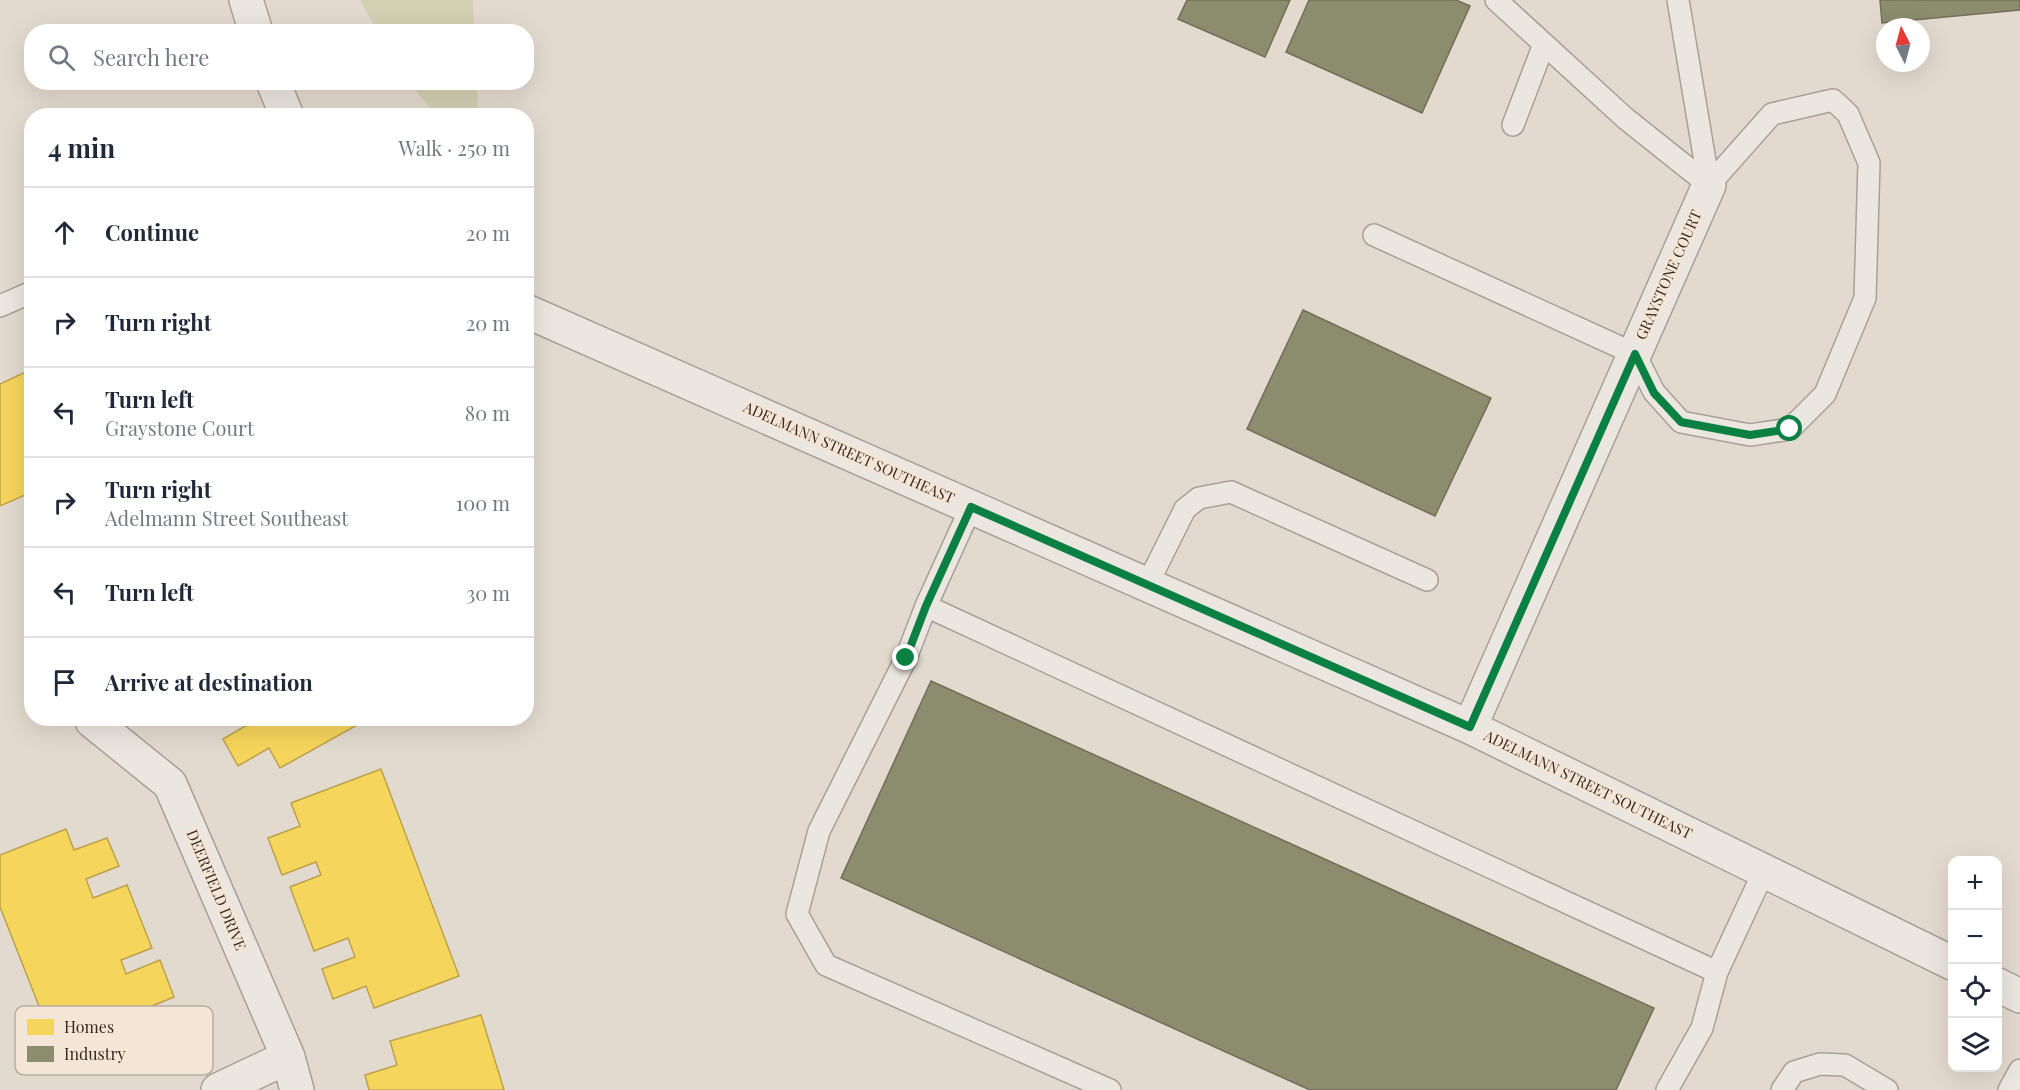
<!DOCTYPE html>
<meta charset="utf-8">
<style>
:root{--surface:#fff;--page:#f6f6f7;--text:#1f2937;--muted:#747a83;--line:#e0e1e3}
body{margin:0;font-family:"Playfair Display",serif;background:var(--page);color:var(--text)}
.controls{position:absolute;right:18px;bottom:18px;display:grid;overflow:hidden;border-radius:12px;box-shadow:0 6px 24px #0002}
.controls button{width:54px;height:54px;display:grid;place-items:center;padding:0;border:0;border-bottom:2px solid var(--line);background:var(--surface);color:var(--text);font:30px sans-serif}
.compass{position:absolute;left:1876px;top:18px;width:54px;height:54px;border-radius:50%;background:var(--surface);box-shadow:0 6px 24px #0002;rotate:354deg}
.stop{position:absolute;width:18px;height:18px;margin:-14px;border:4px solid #0b8043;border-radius:50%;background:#fff}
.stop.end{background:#0b8043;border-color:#fff;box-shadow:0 2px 6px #0008}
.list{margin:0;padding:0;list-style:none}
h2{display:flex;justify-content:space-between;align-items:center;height:78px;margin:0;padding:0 24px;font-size:26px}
h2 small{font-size:20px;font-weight:400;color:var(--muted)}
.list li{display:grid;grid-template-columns:39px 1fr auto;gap:18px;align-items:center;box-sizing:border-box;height:90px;padding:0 24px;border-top:2px solid var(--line)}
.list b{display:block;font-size:22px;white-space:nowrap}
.list p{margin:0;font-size:20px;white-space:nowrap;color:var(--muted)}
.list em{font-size:20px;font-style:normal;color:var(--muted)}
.icon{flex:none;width:33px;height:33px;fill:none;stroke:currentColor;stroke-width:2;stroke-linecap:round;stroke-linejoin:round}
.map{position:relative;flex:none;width:2020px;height:1090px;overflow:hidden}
.search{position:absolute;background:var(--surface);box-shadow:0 6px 24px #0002;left:24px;top:24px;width:510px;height:66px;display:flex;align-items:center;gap:15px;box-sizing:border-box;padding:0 21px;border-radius:24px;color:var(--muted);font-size:22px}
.panel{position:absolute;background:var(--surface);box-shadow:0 6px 24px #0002;left:24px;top:108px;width:510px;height:618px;border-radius:24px}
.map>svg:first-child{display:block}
</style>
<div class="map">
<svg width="2020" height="1090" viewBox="0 0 2020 1090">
<rect width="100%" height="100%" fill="#e3dacf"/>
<path fill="#d4d0b3" d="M360 0H473L474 31H377Z
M410 83H477L478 115H436Z"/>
<path fill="#f6d55c" stroke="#bda14a" stroke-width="1.5" d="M32 369V492L0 506V384Z
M252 718H356L359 724 280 768 269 748 238 766 223 739 254 721Z
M381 769 459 976 374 1008 366 986 333 999 322 969 355 957 348 938 314 951 290 887 321 875 316 862 282 875 268 838 300 826 291 803Z
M66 829 74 850 107 838 119 866 86 879 93 898 127 885 152 948 121 960 126 974 160 960 174 997 142 1010 152 1032 63 1067 0 907V855Z
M481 1015 504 1090H369L365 1075 397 1065 390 1041Z"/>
<path fill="#8c8c6e" stroke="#726e57" stroke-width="1.5" d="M1187 0H1290L1265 57 1178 19Z
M1309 0H1456L1470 6 1422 113 1286 52Z
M1880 0H2020V10L1882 23Z
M1303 310 1491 398 1435 516 1247 429Z
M931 681 1654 1008 1616 1090H1310L841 878Z"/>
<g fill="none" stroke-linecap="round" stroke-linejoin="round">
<g stroke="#a8a098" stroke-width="24">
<path id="lane" d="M1496 0 1625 118 1709 185
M1678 0 1709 185
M1513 125 1544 44
M1374 235 1635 354 1654 392 1681 422 1750 435 1790 429 1825 394 1865 298 1869 163 1848 114 1833 100 1772 114 1709 185
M0 306 32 292
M971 507 926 606 1717 972 1764 871
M1147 585 1185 509 1199 498 1231 492 1427 580
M926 606 906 658 819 831 797 914 826 965 1110 1090
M1667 1090 1702 1028 1717 972
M1782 1090 1794 1072 1820 1064 1845 1065 1887 1090
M2009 1090 2020 1070"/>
</g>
<g stroke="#a8a098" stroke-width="36">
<path id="street" d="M246 0 256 32
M273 82 287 116
M526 311 1470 727 1952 963
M92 721 170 784 288 1057 297 1090
M1470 727 1709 185
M1998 985 2020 996
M218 1090 288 1057"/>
</g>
<use href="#lane" stroke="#ece6e0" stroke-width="21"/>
<use href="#street" stroke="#ece6e0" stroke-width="33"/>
</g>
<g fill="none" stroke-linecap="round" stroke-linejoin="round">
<path stroke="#0b8043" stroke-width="8" d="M906 658 926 606 971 507 1470 727 1635 354 1654 393 1681 422 1750 435 1790 429"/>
</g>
<g text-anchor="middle" stroke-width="6" stroke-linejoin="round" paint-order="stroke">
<g font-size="15" fill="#372820" stroke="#f3e6d6">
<text transform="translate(1669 275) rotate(-66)" y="5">GRAYSTONE COURT</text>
<text transform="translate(849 453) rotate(24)" y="5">ADELMANN STREET SOUTHEAST</text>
<text transform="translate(1588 785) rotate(26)" y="5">ADELMANN STREET SOUTHEAST</text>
<text transform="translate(216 890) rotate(67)" y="5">DEERFIELD DRIVE</text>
</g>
</g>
<rect x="15" y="1006" width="198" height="69" rx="9" fill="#f3e6d6" stroke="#bbad9f" stroke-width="1.5"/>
<rect x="27" y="1019" width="27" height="16" fill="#f6d55c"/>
<rect x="27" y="1046" width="27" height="16" fill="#8c8c6e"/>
<g font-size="16" fill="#372820">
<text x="64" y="1033">Homes</text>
<text x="64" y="1060">Industry</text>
</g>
</svg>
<div class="controls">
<button>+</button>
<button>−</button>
<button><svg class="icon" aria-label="locate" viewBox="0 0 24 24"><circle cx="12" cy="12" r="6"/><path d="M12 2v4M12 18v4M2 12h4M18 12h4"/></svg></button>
<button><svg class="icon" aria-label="layers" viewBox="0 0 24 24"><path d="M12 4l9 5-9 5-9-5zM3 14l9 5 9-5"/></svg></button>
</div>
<svg class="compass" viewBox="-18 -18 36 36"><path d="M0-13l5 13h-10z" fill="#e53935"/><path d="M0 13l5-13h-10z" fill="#747a83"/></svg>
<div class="stop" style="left:1790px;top:429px"></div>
<div class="stop end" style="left:906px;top:658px"></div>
<div class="search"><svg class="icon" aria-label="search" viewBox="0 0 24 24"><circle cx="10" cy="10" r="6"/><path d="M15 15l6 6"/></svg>Search here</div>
<section class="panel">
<h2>4 min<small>Walk · 250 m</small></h2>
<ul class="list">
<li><svg class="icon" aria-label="ahead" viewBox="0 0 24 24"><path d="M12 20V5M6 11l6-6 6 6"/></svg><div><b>Continue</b></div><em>20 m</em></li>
<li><svg class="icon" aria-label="right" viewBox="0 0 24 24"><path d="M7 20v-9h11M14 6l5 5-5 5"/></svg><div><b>Turn right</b></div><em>20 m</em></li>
<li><svg class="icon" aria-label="left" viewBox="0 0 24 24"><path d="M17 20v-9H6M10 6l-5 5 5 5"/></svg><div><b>Turn left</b><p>Graystone Court</p></div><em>80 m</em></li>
<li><svg class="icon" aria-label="right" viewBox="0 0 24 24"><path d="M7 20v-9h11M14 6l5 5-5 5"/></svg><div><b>Turn right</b><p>Adelmann Street Southeast</p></div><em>100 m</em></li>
<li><svg class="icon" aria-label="left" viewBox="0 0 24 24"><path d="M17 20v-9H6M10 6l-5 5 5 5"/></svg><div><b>Turn left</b></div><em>30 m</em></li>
<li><svg class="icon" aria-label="arrive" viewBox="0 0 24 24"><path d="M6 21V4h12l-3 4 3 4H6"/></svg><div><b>Arrive at destination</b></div></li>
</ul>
</section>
</div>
